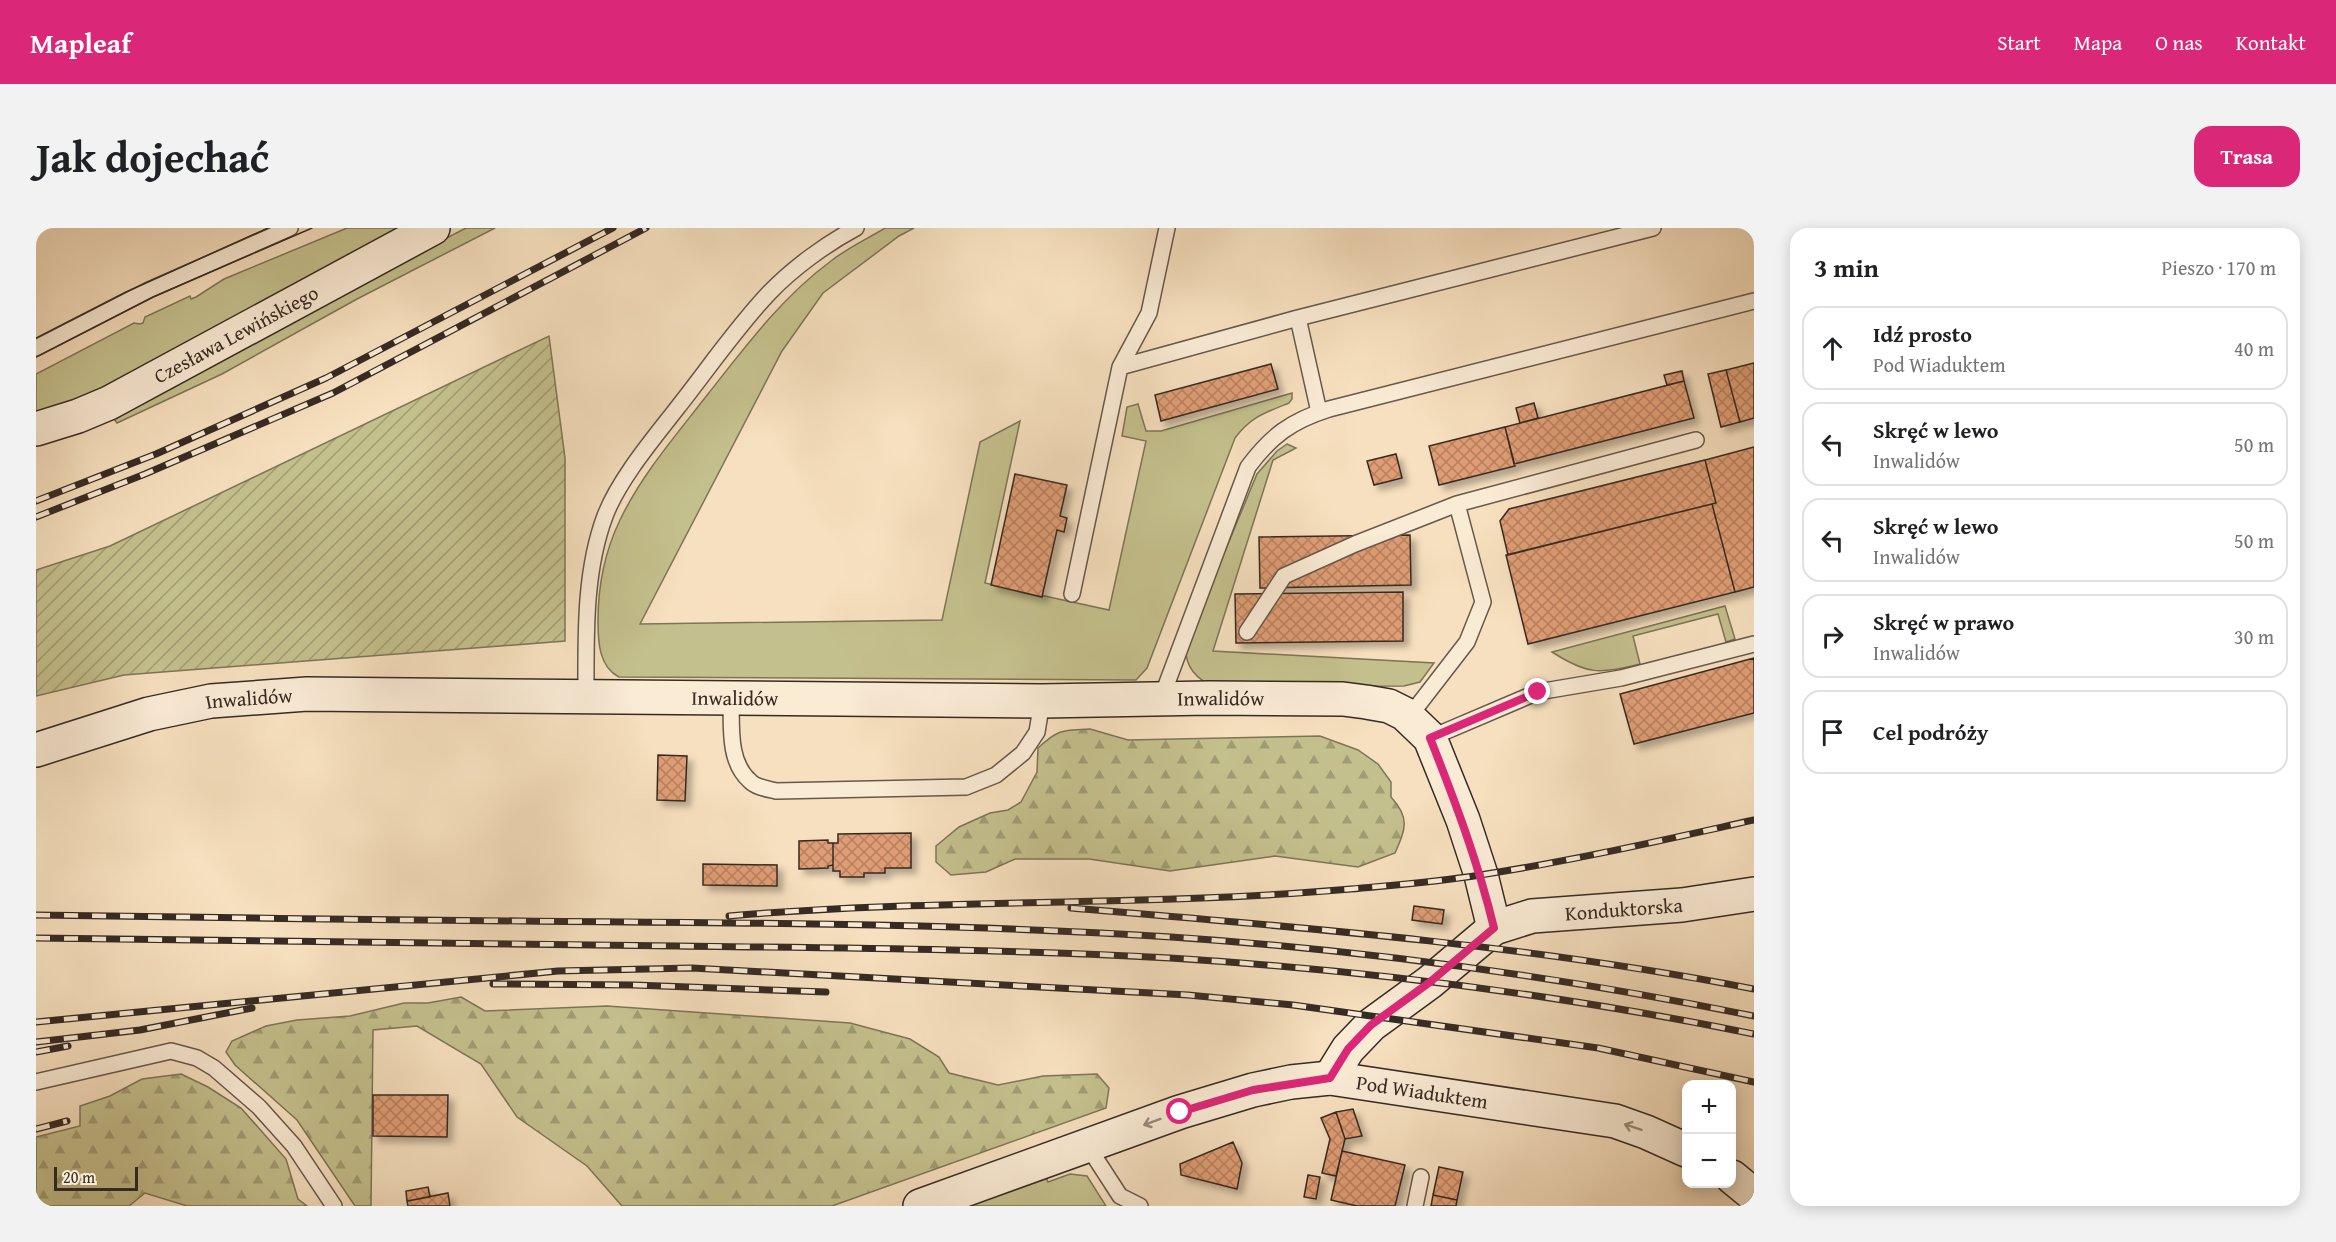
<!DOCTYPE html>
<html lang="pl">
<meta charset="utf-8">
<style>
:root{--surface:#fff;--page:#f2f2f2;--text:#202124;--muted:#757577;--line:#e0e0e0;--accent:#db2777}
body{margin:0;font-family:"Gentium Book Plus",serif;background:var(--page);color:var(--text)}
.controls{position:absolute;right:18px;bottom:18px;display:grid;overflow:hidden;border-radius:12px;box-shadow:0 3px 15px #0003}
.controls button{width:54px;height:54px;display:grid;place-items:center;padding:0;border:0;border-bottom:2px solid var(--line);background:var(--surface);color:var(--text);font:30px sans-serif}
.scale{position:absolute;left:18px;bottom:15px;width:84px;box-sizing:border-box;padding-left:6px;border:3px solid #362a24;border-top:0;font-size:16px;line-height:21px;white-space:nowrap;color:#362a24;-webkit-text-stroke:4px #faebd5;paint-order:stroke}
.stop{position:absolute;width:18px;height:18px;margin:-14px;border:4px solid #db2777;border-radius:50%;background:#fff}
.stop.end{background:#db2777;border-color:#fff;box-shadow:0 2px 6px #0008}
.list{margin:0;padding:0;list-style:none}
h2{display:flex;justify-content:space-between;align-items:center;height:78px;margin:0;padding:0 24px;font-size:26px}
h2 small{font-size:20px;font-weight:400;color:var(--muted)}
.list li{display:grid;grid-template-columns:39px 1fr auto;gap:18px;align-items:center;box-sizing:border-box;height:84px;margin:0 12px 12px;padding:0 12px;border:2px solid var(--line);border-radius:18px}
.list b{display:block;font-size:22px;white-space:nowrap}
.list p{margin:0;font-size:20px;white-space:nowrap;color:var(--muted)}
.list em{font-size:20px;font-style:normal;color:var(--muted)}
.icon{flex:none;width:33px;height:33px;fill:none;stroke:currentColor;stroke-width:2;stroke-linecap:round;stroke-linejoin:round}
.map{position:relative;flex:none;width:1718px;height:978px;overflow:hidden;border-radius:18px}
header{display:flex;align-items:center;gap:36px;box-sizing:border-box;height:84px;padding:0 30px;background:var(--accent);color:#fff}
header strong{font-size:28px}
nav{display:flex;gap:33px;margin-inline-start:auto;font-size:21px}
.intro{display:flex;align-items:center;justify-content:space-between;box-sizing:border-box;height:144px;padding:0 36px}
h1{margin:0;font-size:42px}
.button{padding:15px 27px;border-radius:18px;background:var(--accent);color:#fff;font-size:21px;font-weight:700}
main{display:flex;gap:36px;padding:0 36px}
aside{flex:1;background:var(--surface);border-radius:18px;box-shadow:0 3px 15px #0003}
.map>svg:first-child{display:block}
</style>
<header>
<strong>Mapleaf</strong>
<nav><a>Start</a><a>Mapa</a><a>O nas</a><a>Kontakt</a></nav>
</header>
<div class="intro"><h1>Jak dojechać</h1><a class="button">Trasa</a></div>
<main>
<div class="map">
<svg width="1718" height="978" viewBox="0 0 1718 978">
<defs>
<pattern id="forest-firs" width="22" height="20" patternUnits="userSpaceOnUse" patternTransform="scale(1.5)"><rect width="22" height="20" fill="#c4c08d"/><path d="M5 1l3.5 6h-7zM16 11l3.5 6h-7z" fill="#a09c73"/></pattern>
<pattern id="garden-furrows" width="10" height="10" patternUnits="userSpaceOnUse" patternTransform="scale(1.5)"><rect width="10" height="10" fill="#c4c08d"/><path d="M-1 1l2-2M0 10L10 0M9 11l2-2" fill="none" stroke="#a09c73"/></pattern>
<pattern id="building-cross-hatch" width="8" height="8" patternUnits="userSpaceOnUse" patternTransform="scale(1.5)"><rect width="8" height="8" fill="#e09d74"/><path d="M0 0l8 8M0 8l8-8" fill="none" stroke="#b6805f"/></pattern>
<filter id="shadow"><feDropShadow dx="5.5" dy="5.5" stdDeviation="3" flood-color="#0004"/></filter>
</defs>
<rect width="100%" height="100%" fill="#f7e0bf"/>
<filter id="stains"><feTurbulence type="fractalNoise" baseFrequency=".00333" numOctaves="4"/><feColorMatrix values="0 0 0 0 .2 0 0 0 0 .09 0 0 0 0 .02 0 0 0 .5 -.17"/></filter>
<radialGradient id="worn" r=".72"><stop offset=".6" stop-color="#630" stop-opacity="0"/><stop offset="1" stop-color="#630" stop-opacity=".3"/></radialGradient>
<path fill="#c4c08d" stroke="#7d7558" stroke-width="1.5" d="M311 0H366L74 156 39 172 0 184V146L98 95 104 96 107 95 109 89 154 68 155 71 160 69 188 51Z
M430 0H459L321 71 186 146 81 195 78 191 317 58Z
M849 0H878L863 8 787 65 746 123 604 396 906 392 944 214 984 193 949 355 1073 382 1110 213 1086 208 1091 179 1102 176 1110 203H1125L1256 165V171L1253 175C1228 185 1215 189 1199 210L1111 440 1100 452 583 449C563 439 562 414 562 393 562 359 569 323 584 292 606 246 641 206 672 166 709 119 746 69 795 33 811 20 831 11 849 0Z
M1251 216 1260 220 1237 232 1177 423 1398 435 1384 454 1368 458 1180 459C1160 452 1148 438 1150 417L1221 246 1241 223Z
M1689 378 1699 411 1690 414 1682 386 1597 408 1604 436C1563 446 1552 447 1516 424Z
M1034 946 1051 948 1070 978H931L1010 949 1012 954Z"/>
<path fill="url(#forest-firs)" stroke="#7d7558" stroke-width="1.5" d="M1054 501 1092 512 1284 508 1322 522 1342 536 1355 554V569C1374 590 1370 600 1359 625L1322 639 1239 628 1134 643 1053 631H979L950 644 915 647 900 634V618L923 599 954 585 972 582 985 574 1001 544 1002 520C1022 501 1027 502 1054 501Z
M425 769 449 783 571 778 814 795 874 811 903 829 913 845 962 857 1007 848 1061 846 1073 860 1070 880 796 978H586L551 938 481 889 445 836 381 798 337 802 335 978H319L261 892 199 837 190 824 196 813 230 798 261 792 314 788 368 775H392Z
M145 846 172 859 205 880 250 931 262 971 271 978H151L109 965 93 978H0V909L44 898V878L74 868 106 851Z"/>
<path fill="url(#garden-furrows)" stroke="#7d7558" stroke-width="1.5" d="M513 108 529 230V413L88 447 0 468V342L74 318Z"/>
<path fill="url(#building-cross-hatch)" stroke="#362a24" stroke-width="1.5" filter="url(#shadow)" d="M1718 135V190L1704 194 1690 142Z
M1235 136 1242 161 1125 193 1119 167Z
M1690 142 1704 194 1685 199 1672 146Z
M1646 143 1648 153 1631 157 1628 147Z
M1648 153 1658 190 1478 236 1469 199Z
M1498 175 1502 190 1484 195 1480 180Z
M1469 199 1479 238 1403 257 1393 218Z
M1718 219V359L1699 364 1676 276 1680 275 1669 232Z
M1360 226 1366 250 1338 257 1331 233Z
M1669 232 1680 275 1472 327 1464 293 1473 281Z
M979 246 1031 257 1024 288 1031 290 1028 304 1021 302 1006 369 955 357Z
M1676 276 1699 364 1492 416 1470 327Z
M1374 307 1375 357 1224 360 1223 309Z
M1367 364V413L1200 415 1199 366Z
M1718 430V485L1598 516 1584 466Z
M622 527 651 528 649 573 621 572Z
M875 605V640H849V645H828V649H804V643H797V615H802V606Z
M792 612V615H797V637L792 638V640L763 641V613Z
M667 636 741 637V658L667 657Z
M1378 678 1408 682 1406 696 1376 692Z
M337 867H412L411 909 337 908Z
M1317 881 1326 908 1309 911 1300 884Z
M1300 884 1309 911 1300 948 1286 945 1294 911 1285 890Z
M1197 914 1206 935 1201 961 1145 947 1144 936Z
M1306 923 1369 937 1359 978H1321L1295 972Z
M1403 939 1427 944 1421 972 1397 967Z
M1272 947 1284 949 1280 971 1268 969Z
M392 959 394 969 371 973 370 963Z
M412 965 414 978H372L371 973Z
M1397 967 1421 972 1420 978H1395Z"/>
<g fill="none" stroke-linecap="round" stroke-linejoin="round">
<g stroke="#66584b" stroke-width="18">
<path id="lane" d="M1262 90 1617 0
M0 120 113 62 254 0
M1084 139 1113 85 1131 0
M1036 366 1084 139 1262 90 1283 184
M1211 404 1248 348 1319 316 1421 276
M550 467C550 408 548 344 569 288 583 251 618 210 642 179 672 141 700 100 733 65 757 40 790 16 820 0
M695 468C696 496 691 533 714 553 719 559 732 561 740 563L930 559 960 547 987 525 1001 504 1006 473
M1125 471 1212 239C1235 208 1255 193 1293 181L1718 73
M1373 489 1431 414 1447 374 1421 276 1660 212
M1394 510 1502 464 1585 450 1718 416
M0 854 135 823 161 830 178 840 223 879 258 918 298 978
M1051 917 1084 968 1104 978
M1379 978 1385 949"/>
</g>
<g stroke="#362a24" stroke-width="36">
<g id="secondary">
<path id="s1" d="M0 201 42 188 73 175 397 0"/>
<path id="s2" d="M0 522 113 486 175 473 271 466 1006 473 1173 470 1307 471 1330 474 1353 478 1369 486 1394 510 1427 592 1445 647 1458 700"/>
<path id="s3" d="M1294 850 1312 821 1335 797 1394 754 1458 700 1496 688 1646 677 1718 666"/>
<path d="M1696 949 1718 967"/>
<path id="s4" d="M884 978 1144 884 1217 862 1255 854 1294 850 1579 893 1610 904 1650 922"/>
</g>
</g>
<use href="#lane" stroke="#faebd5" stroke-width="15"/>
<use href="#secondary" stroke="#faebd5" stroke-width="33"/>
<path stroke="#362a24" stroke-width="1.5" d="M0 110 90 64 232 0
M0 129 117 69 276 0"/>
<g stroke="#362a24" stroke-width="7">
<path id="rail" d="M0 273 120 226 290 150 577 0
M0 289 109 246 297 165 610 0
M1035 680C1263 699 1492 717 1718 761
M0 687C162 689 323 692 485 693 702 695 918 695 1135 709 1331 722 1525 749 1718 788
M693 688C900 670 1108 679 1315 661 1358 657 1401 654 1444 647 1536 633 1627 612 1718 592
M0 710C214 713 427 715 641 718 805 720 970 721 1134 730 1330 742 1526 767 1718 806
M457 756 598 757 790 764
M0 794 522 743 656 740 1152 767 1257 777 1562 820 1718 854
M0 814 104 802 216 780
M0 824 32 818
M0 901 31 893"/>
</g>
<use href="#rail" stroke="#faebd5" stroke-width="4.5" stroke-dasharray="14" stroke-linecap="butt"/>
</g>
<defs><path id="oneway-shaft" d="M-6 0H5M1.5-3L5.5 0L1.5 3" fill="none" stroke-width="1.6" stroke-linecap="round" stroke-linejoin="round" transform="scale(1.5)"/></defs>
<g stroke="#988a7c">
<use href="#oneway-shaft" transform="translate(1116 894) rotate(160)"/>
<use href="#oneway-shaft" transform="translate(1597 899) rotate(-162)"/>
</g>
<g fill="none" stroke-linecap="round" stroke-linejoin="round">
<path stroke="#db2777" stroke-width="8" d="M1144 884 1217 862 1294 850 1312 821 1335 797 1394 754 1458 700C1442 634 1419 573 1394 510L1502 464"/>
</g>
<g text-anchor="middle" stroke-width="5" stroke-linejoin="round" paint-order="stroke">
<g font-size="20" fill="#362a24" stroke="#faebd5">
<text dy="7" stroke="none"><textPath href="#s1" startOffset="222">Czesława Lewińskiego</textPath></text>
<text dy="7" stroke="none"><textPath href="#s2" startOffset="706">Inwalidów</textPath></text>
<text dy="7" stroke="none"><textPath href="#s2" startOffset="1192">Inwalidów</textPath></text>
<text dy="7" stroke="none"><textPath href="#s2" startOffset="220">Inwalidów</textPath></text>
<text dy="7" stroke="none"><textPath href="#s3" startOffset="356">Konduktorska</textPath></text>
<text dy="7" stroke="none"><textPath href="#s4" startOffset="524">Pod Wiaduktem</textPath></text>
</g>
</g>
<rect width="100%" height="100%" filter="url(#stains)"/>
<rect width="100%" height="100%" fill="url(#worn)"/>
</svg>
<div class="controls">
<button>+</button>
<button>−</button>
</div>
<div class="scale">20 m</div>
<div class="stop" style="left:1144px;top:884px"></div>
<div class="stop end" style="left:1502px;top:464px"></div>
</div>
<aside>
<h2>3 min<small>Pieszo · 170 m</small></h2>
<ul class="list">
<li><svg class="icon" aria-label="ahead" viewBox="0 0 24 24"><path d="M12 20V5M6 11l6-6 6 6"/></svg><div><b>Idź prosto</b><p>Pod Wiaduktem</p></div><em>40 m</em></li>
<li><svg class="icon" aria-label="left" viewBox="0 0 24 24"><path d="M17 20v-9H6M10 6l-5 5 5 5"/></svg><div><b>Skręć w lewo</b><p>Inwalidów</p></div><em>50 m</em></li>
<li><svg class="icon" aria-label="left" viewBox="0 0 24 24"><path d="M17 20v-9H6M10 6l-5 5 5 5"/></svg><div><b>Skręć w lewo</b><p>Inwalidów</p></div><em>50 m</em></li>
<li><svg class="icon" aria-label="right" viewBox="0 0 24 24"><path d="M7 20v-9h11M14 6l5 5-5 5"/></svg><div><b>Skręć w prawo</b><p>Inwalidów</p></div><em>30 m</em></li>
<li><svg class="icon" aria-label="arrive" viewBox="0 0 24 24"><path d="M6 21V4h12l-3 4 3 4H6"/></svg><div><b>Cel podróży</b></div></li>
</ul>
</aside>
</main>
